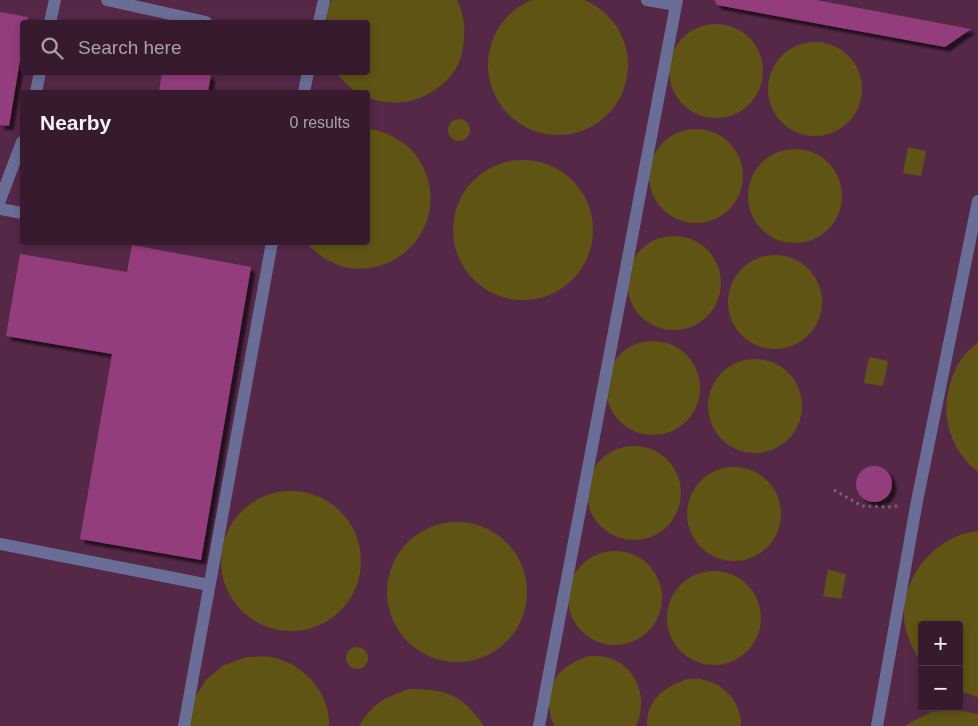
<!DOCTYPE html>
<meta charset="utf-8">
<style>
:root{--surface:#371a2e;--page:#3e2336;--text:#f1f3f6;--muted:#aaa1aa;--line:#51384a}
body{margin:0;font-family:Helvetica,sans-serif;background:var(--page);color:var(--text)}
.controls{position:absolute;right:15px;bottom:15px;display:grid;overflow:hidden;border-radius:5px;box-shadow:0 2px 8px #0003}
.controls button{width:45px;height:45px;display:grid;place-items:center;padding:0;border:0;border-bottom:1px solid var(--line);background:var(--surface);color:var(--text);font:25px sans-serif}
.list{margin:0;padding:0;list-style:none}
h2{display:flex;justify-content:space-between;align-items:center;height:65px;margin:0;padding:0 20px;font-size:21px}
h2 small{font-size:16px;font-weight:400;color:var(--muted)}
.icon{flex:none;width:28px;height:28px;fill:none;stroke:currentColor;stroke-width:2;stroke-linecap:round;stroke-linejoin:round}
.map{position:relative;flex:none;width:978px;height:726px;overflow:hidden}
.search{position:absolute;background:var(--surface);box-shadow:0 2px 8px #0003;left:20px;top:20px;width:350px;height:55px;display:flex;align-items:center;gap:12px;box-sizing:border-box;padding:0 18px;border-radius:5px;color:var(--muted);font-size:19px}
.panel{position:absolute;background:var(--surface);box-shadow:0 2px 8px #0003;left:20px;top:90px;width:350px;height:155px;border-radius:5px}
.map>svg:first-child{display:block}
</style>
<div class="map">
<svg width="978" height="726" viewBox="0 0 978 726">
<defs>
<filter id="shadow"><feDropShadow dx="4.5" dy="4.5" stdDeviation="1" flood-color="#0009"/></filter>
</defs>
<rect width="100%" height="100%" fill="#49233d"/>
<path fill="#552848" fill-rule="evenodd" d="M0 0H978V726H0ZM22 22H368V72H22ZM22 92H368V242H22ZM922 625H959V707H922Z"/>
<path fill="#5f5413" d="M488 65a70 70 0 1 1 140 0a70 70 0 1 1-140 0Z
M332 0H457C462 9 465 23 464 33 464 45 462 59 455 70 436 98 399 111 368 97V92L354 91 336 73 368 72V22H325L328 6Z
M669 71a47 47 0 1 1 94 0a47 47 0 1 1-94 0Z
M768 89a47 47 0 1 1 94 0a47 47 0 1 1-94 0Z
M448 130a11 11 0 1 1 22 0a11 11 0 1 1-22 0Z
M368 129C381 129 395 137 406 145 417 154 424 166 428 180 439 219 414 258 375 267 364 269 351 270 341 266 326 261 317 253 306 243L368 242Z
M649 176a47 47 0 1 1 94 0a47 47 0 1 1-94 0Z
M908 147 926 151 921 176 903 173Z
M748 196a47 47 0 1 1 94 0a47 47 0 1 1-94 0Z
M453 230a70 70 0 1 1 140 0a70 70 0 1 1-140 0Z
M627 283a47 47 0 1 1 94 0a47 47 0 1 1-94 0Z
M728 302a47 47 0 1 1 94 0a47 47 0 1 1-94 0Z
M606 388a47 47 0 1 1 94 0a47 47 0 1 1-94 0Z
M978 342V472C942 443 937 396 962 358 966 352 973 347 978 342Z
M869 357 888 361 883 386 864 383Z
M708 406a47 47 0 1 1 94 0a47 47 0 1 1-94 0Z
M587 493a47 47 0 1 1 94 0a47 47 0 1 1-94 0Z
M687 514a47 47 0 1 1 94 0a47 47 0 1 1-94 0Z
M221 561a70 70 0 1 1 140 0a70 70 0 1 1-140 0Z
M387 592a70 70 0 1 1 140 0a70 70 0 1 1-140 0Z
M978 531V697L959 691V625H922V664C913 650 905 635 904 617 902 575 937 535 978 531Z
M568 598a47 47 0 1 1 94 0a47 47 0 1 1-94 0Z
M828 570 846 574 841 599 823 596Z
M667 618a47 47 0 1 1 94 0a47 47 0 1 1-94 0Z
M346 658a11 11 0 1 1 22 0a11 11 0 1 1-22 0Z
M589 656C594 656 600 656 605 657 637 664 649 698 636 726H554C540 691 554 667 589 656Z
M247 657C254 657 263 656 270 657 302 662 331 693 329 726H189L193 700 206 680 224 665Z
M688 679C693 679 699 678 704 680 725 684 742 704 741 726H647C646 700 665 686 688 679Z
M409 689C446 689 462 694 484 726H359C373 703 384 698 409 689Z
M957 710 978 714V726H904L931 712Z"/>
<path fill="#943e7c" filter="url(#shadow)" d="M714 0H816L971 29 945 47 717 5Z
M0 12 28 17 27 22H22V48L9 126 0 125Z
M162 72H198L211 75 208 92H159Z
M132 245 251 267 201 560 80 539 112 354 6 336 20 254 127 272Z
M856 484a18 18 0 1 1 36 0a18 18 0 1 1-36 0Z"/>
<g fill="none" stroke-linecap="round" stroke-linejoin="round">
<path stroke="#816076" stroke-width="3" stroke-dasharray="2.5 4" stroke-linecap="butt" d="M834 490 862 506 892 507 901 505"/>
<path stroke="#6a6e96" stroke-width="12" d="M107 0 206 22
M647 0 676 5
M50 22 55 0
M319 22 324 0
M36 92 40 72
M304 92 308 72
M0 200 22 142
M0 209 22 213
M0 544 209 585
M184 726 272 242
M539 726 677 0
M877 726 917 501 978 201"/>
</g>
</svg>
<div class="controls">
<button>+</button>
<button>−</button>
</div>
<div class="search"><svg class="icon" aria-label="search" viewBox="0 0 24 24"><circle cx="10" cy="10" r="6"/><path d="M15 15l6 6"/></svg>Search here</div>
<section class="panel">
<h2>Nearby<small>0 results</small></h2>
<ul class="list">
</ul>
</section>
</div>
